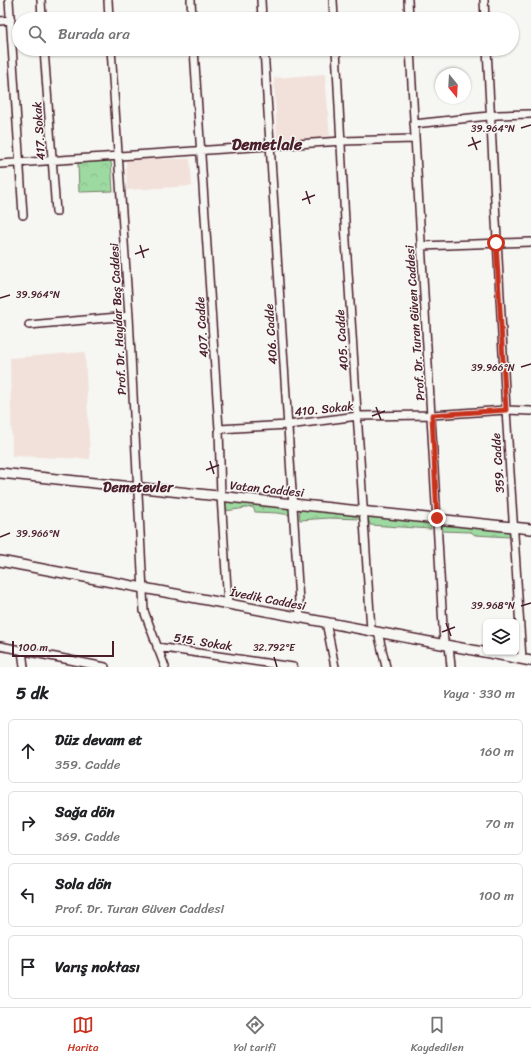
<!DOCTYPE html>
<html lang="tr">
<meta charset="utf-8">
<style>
:root{--surface:#fff;--page:#f2f2f2;--text:#202124;--muted:#757577;--line:#e0e0e0;--accent:#c8321e}
body{margin:0;font-family:Sriracha,sans-serif;background:var(--page);color:var(--text)}
.controls{position:absolute;right:12px;bottom:12px;display:grid;overflow:hidden;border-radius:6px;box-shadow:0 1px 3px #0004}
.controls button{width:36px;height:36px;display:grid;place-items:center;padding:0;border:0;border-bottom:1px solid var(--line);background:var(--surface);color:var(--text);font:20px sans-serif}
.compass{position:absolute;left:435px;top:68px;width:36px;height:36px;border-radius:50%;background:var(--surface);box-shadow:0 1px 3px #0004;rotate:162deg}
.scale{position:absolute;left:12px;bottom:10px;width:102px;box-sizing:border-box;padding-left:4px;border:2px solid #4a1f2b;border-top:0;font-size:11px;line-height:14px;white-space:nowrap;color:#4a1f2b;-webkit-text-stroke:3px #f6f6f2;paint-order:stroke}
.stop{position:absolute;width:12px;height:12px;margin:-9px;border:3px solid #c8321e;border-radius:50%;background:#fff}
.stop.end{background:#c8321e;border-color:#fff;box-shadow:0 1px 4px #0008}
.list{margin:0;padding:0;list-style:none}
h2{display:flex;justify-content:space-between;align-items:center;height:52px;margin:0;padding:0 16px;font-size:17px}
h2 small{font-size:13px;font-weight:400;color:var(--muted)}
.list li{display:grid;grid-template-columns:26px 1fr auto;gap:12px;align-items:center;box-sizing:border-box;height:64px;margin:0 8px 8px;padding:0 8px;border:1px solid var(--line);border-radius:6px}
.list b{display:block;font-size:15px;white-space:nowrap}
.list p{margin:0;font-size:13px;white-space:nowrap;color:var(--muted)}
.list em{font-size:13px;font-style:normal;color:var(--muted)}
.icon{flex:none;width:22px;height:22px;fill:none;stroke:currentColor;stroke-width:2;stroke-linecap:round;stroke-linejoin:round}
.map{position:relative;flex:none;width:531px;height:667px;overflow:hidden}
.search{position:absolute;background:var(--surface);box-shadow:0 1px 3px #0004;left:12px;right:12px;top:12px;height:44px;display:flex;align-items:center;gap:10px;box-sizing:border-box;padding:0 14px;border-radius:22px;color:var(--muted);font-size:15px}
.sheet{height:340px;background:var(--surface)}
nav{display:flex;justify-content:space-around;align-items:center;box-sizing:border-box;height:56px;border-top:1px solid var(--line);background:var(--surface);font-size:11px;color:var(--muted)}
nav a{display:grid;justify-items:center;gap:2px}
nav .on{color:var(--accent)}
.map>svg:first-child{display:block}
</style>
<div class="map">
<svg width="531" height="667" viewBox="0 0 531 667">
<defs>
<pattern id="forest-crowns" width="20" height="18" patternUnits="userSpaceOnUse"><rect width="20" height="18" fill="#9ddaa1"/><path d="M2 6a3 3 0 1 1 6 0M12 15a3 3 0 1 1 6 0" fill="none" stroke="#89bb8b"/></pattern>
</defs>
<rect width="100%" height="100%" fill="#f6f6f2"/>
<filter id="ink" filterUnits="userSpaceOnUse"><feTurbulence type="fractalNoise" baseFrequency=".025" numOctaves="2"/><feDisplacementMap in="SourceGraphic" scale="8" xChannelSelector="R" yChannelSelector="G"/><feConvolveMatrix kernelMatrix="1 2 1 2 8 2 1 2 1" color-interpolation-filters="sRGB"/></filter>
<g filter="url(#ink)">
<path fill="#f2e1da" d="M325 74 330 138 277 139 274 78Z
M126 159H190L192 186 127 190Z
M85 352 90 459 12 456 10 358Z"/>
<path fill="url(#forest-crowns)" stroke="#747c66" d="M111 160 113 191 79 192 78 162Z
M224 500 289 504 290 515 278 513 255 512 253 507 225 511Z
M299 507 361 514 362 519 329 518 300 520Z
M367 514 430 520 431 529 370 525Z
M440 521 510 530V537L475 535 471 532 441 531Z"/>
<g fill="none" stroke-linecap="round" stroke-linejoin="round">
<g stroke="#4a1f2b" stroke-width="10">
<path id="minor" d="M9 0 23 215
M41 0 42 19
M108 0 109 19
M191 0 192 19
M261 0 262 19
M333 0 334 19
M408 0 409 19
M484 0 485 19
M0 21 11 20
M44 49 56 212
M111 49 129 316 144 611 165 667
M194 49 219 429 221 496 228 604
M264 49 300 617
M336 49 346 241 371 630
M410 49 444 644
M487 49 506 410 522 659
M414 124 498 115 531 114
M0 164 342 141 414 139
M421 246 531 242
M29 325 129 316
M219 429 288 425 358 416 432 415 506 410 531 411
M326 622 335 667
M378 632 386 667
M449 645 451 667
M0 646 105 667
M157 647 293 667
M22 650 24 667"/>
</g>
<g stroke="#4a1f2b" stroke-width="12">
<path id="major" d="M0 473 531 529
M0 561 531 661"/>
</g>
<use href="#minor" stroke="#f6f6f2" stroke-width="7"/>
<use href="#major" stroke="#f6f6f2" stroke-width="9"/>
</g>
</g>
<g fill="none" stroke-linecap="round" stroke-linejoin="round" filter="url(#ink)">
<path stroke="#c8321e" stroke-width="5" d="M437 518 432 415 506 410 496 243"/>
</g>
<path fill="none" stroke="#4a1f2b" stroke-width="1.5" d="M521 128 531 125M472 137 477 150M468 146 481 141M306 191 310 204M302 200 315 195M140 245 144 258M135 254 149 249M0 298 10 295M521 367 531 364M376 407 381 420M372 416 385 411M210 461 214 474M206 470 219 465M0 537 10 533M521 606 531 603M446 623 451 636M442 632 455 627M274 657 277 667"/>
<g text-anchor="middle" stroke-width="3" stroke-linejoin="round" paint-order="stroke">
<g font-size="12" fill="#4a1f2b" stroke="#f6f6f2">
<text transform="translate(39 131) rotate(-94)" y="4">417. Sokak</text>
<text transform="translate(118 319) rotate(-93)" y="4">Prof. Dr. Haydar Baş Caddesi</text>
<text transform="translate(415 323) rotate(-94)" y="4">Prof. Dr. Turan Güven Caddesi</text>
<text transform="translate(202 327) rotate(-94)" y="4">407. Cadde</text>
<text transform="translate(271 334) rotate(-94)" y="4">406. Cadde</text>
<text transform="translate(342 340) rotate(-94)" y="4">405. Cadde</text>
<text transform="translate(324 409) rotate(-6)" y="4">410. Sokak</text>
<text transform="translate(498 463) rotate(-94)" y="4">359. Cadde</text>
<text transform="translate(267 489) rotate(6)" y="4">Vatan Caddesi</text>
<text transform="translate(268 599) rotate(11)" y="4">İvedik Caddesi</text>
<text transform="translate(203 642) rotate(9)" y="4">515. Sokak</text>
</g>
<g font-size="14" font-weight="bold" fill="#4a1f2b" stroke="#f6f6f2">
<text x="138" y="492">Demetevler</text>
</g>
<g font-size="16" font-weight="bold" fill="#4a1f2b" stroke="#f6f6f2">
<text x="267" y="150">Demetlale</text>
</g>
</g>
<g font-size="10" text-anchor="middle" fill="#4a1f2b" stroke="#f6f6f2" stroke-width="3" stroke-linejoin="round" paint-order="stroke">
<text x="493" y="132">39.964°N</text>
<text x="38" y="298">39.964°N</text>
<text x="493" y="371">39.966°N</text>
<text x="38" y="537">39.966°N</text>
<text x="493" y="609">39.968°N</text>
<text x="274" y="651">32.792°E</text>
</g>
</svg>
<div class="controls">
<button><svg class="icon" aria-label="layers" viewBox="0 0 24 24"><path d="M12 4l9 5-9 5-9-5zM3 14l9 5 9-5"/></svg></button>
</div>
<svg class="compass" viewBox="-18 -18 36 36"><path d="M0-13l5 13h-10z" fill="#e53935"/><path d="M0 13l5-13h-10z" fill="#757577"/></svg>
<div class="scale">100 m</div>
<div class="stop" style="left:496px;top:243px"></div>
<div class="stop end" style="left:437px;top:518px"></div>
<div class="search"><svg class="icon" aria-label="search" viewBox="0 0 24 24"><circle cx="10" cy="10" r="6"/><path d="M15 15l6 6"/></svg>Burada ara</div>
</div>
<section class="sheet">
<h2>5 dk<small>Yaya · 330 m</small></h2>
<ul class="list">
<li><svg class="icon" aria-label="ahead" viewBox="0 0 24 24"><path d="M12 20V5M6 11l6-6 6 6"/></svg><div><b>Düz devam et</b><p>359. Cadde</p></div><em>160 m</em></li>
<li><svg class="icon" aria-label="right" viewBox="0 0 24 24"><path d="M7 20v-9h11M14 6l5 5-5 5"/></svg><div><b>Sağa dön</b><p>369. Cadde</p></div><em>70 m</em></li>
<li><svg class="icon" aria-label="left" viewBox="0 0 24 24"><path d="M17 20v-9H6M10 6l-5 5 5 5"/></svg><div><b>Sola dön</b><p>Prof. Dr. Turan Güven Caddesi</p></div><em>100 m</em></li>
<li><svg class="icon" aria-label="arrive" viewBox="0 0 24 24"><path d="M6 21V4h12l-3 4 3 4H6"/></svg><div><b>Varış noktası</b></div></li>
</ul>
</section>
<nav>
<a class="on"><svg class="icon" aria-label="map" viewBox="0 0 24 24"><path d="M3 6l6-2 6 2 6-2v14l-6 2-6-2-6 2zM9 4v14M15 6v14"/></svg>Harita</a>
<a><svg class="icon" aria-label="directions" viewBox="0 0 24 24"><path d="M12 3l9 9-9 9-9-9zM9 14v-3h6M13 9l2 2-2 2"/></svg>Yol tarifi</a>
<a><svg class="icon" aria-label="saved" viewBox="0 0 24 24"><path d="M7 4h10v16l-5-4-5 4z"/></svg>Kaydedilen</a>
</nav>
